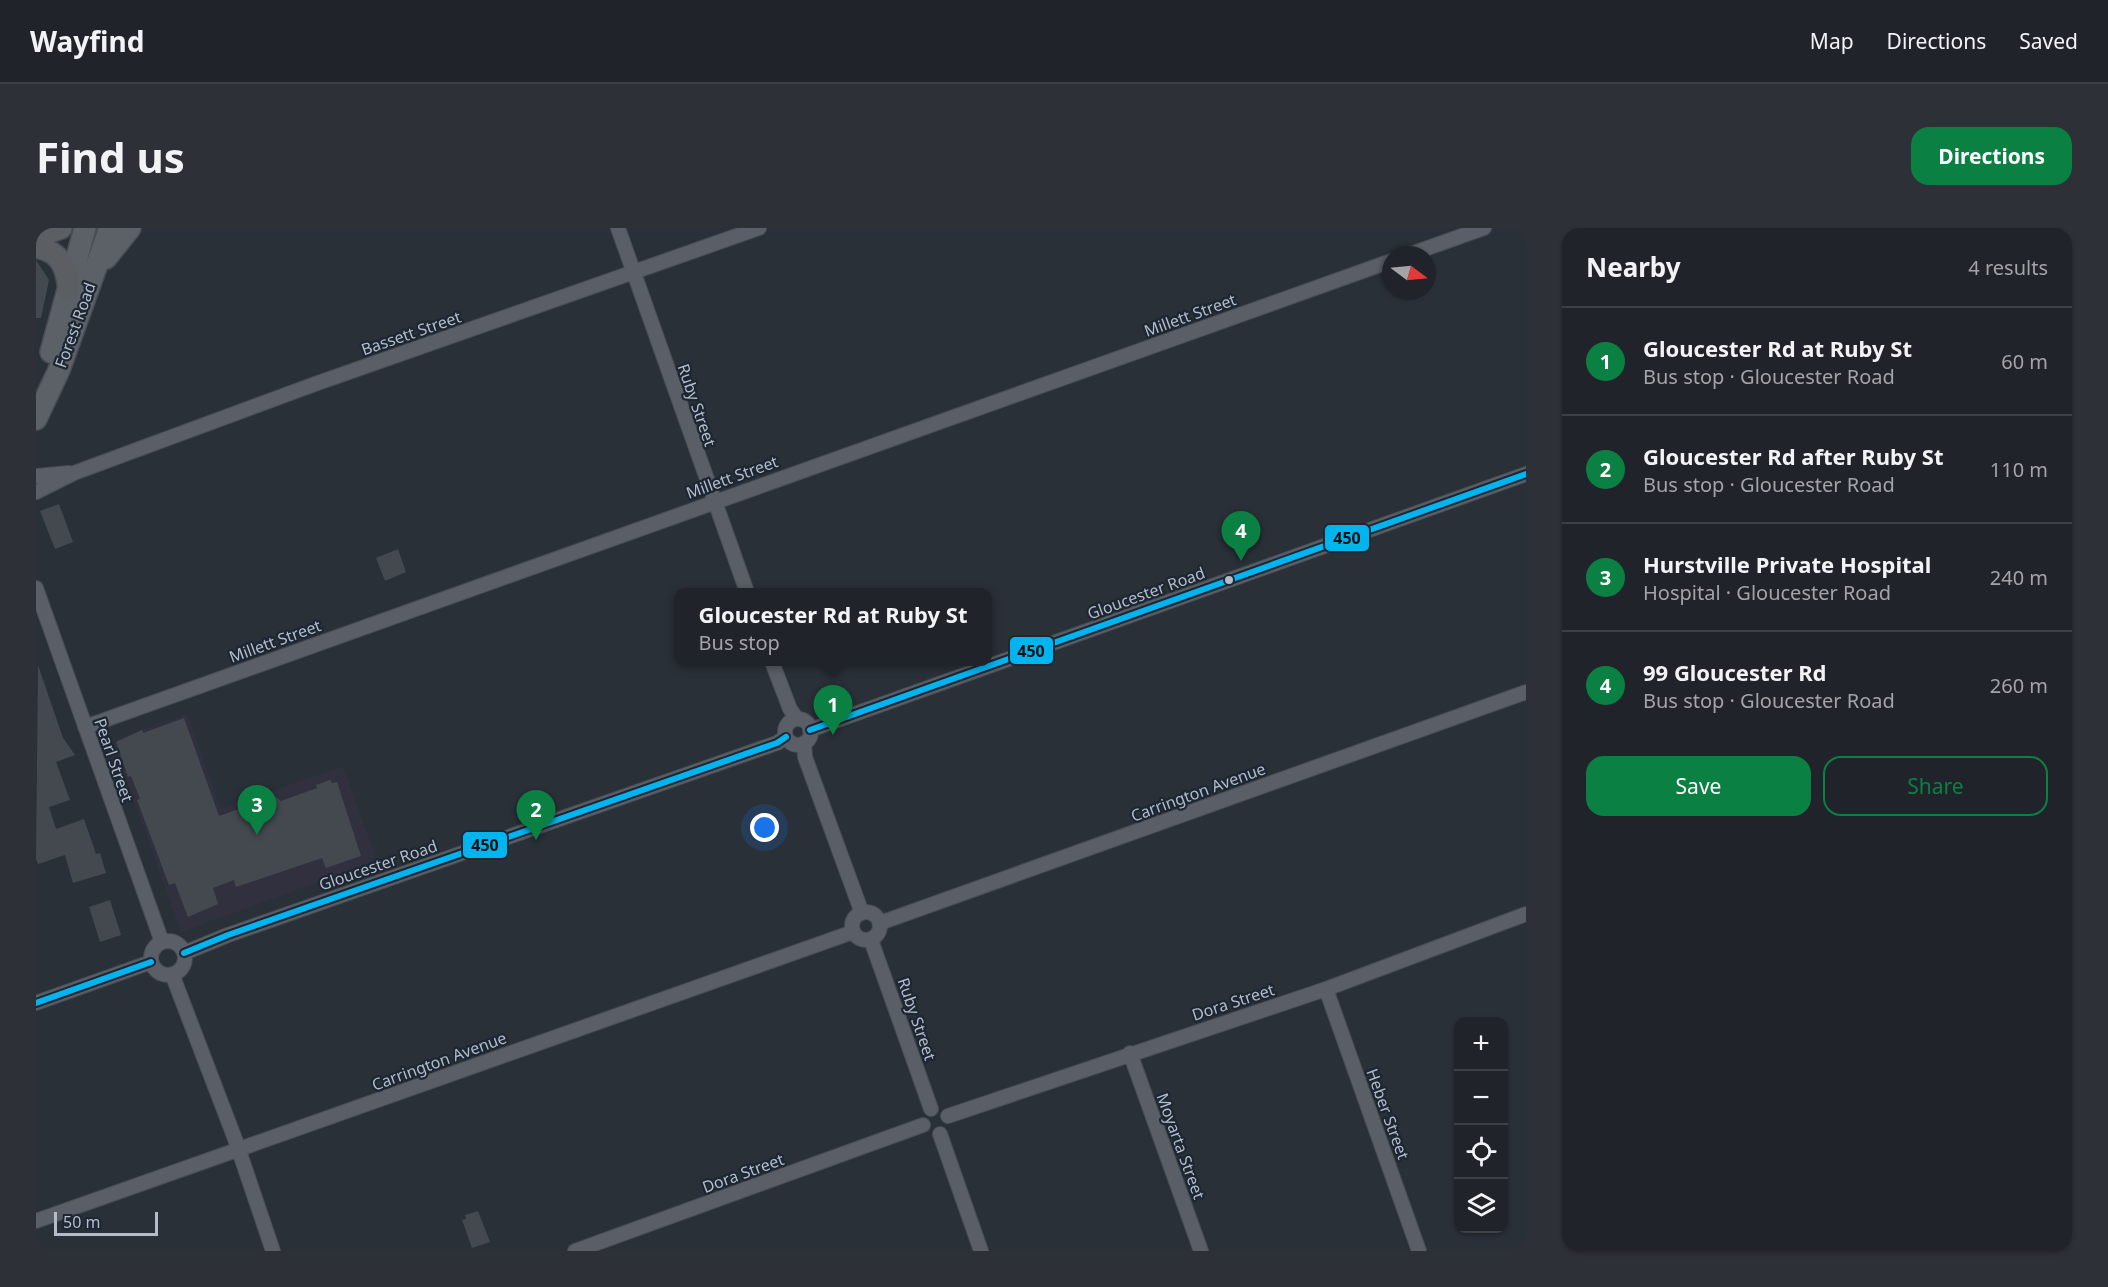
<!DOCTYPE html>
<meta charset="utf-8">
<style>
:root{--surface:#20242a;--page:#2d3036;--text:#f1f3f6;--muted:#a2a4a8;--line:#3d4147;--accent:#0b8043}
body{margin:0;font-family:"Noto Sans",sans-serif;background:var(--page);color:var(--text)}
.controls{position:absolute;right:18px;bottom:18px;display:grid;overflow:hidden;border-radius:12px;box-shadow:0 2px 4px #0004}
.controls button{width:54px;height:54px;display:grid;place-items:center;padding:0;border:0;border-bottom:2px solid var(--line);background:var(--surface);color:var(--text);font:30px sans-serif}
.compass{position:absolute;left:1346px;top:18px;width:54px;height:54px;border-radius:50%;background:var(--surface);box-shadow:0 2px 4px #0004;rotate:106deg}
.scale{position:absolute;left:18px;bottom:15px;width:104px;box-sizing:border-box;padding-left:6px;border:3px solid #b4bcc9;border-top:0;font-size:16px;line-height:21px;white-space:nowrap;color:#b4bcc9;-webkit-text-stroke:4px #1d2633;paint-order:stroke}
.you{position:absolute;left:729px;top:600px;width:21px;height:21px;margin:-15px;border:4px solid #fff;border-radius:50%;background:#1a73e8;box-shadow:0 0 0 9px #1a73e833}
.badge{display:grid;place-items:center;width:39px;height:39px;border-radius:50%;background:var(--accent);color:#fff;font-size:20px;font-weight:700}
.pin{position:absolute;translate:-50% -50px;filter:drop-shadow(0 2px 3px #0008)}
.pin::after{content:'';position:absolute;top:32px;width:21px;height:18px;background:inherit;clip-path:polygon(0 0,100% 0,50% 100%)}
.popup{position:absolute;left:638px;top:360px;width:318px;height:78px;box-sizing:border-box;display:grid;place-content:center;border-radius:12px;background:var(--surface);filter:drop-shadow(0 2px 4px #0005);font-size:20px;white-space:nowrap;color:var(--muted)}
.popup b{font-size:22px;color:var(--text)}
.popup::after{content:'';position:absolute;left:50%;top:100%;margin-left:-12px;border:12px solid transparent;border-top-color:var(--surface)}
.list{margin:0;padding:0;list-style:none}
h2{display:flex;justify-content:space-between;align-items:center;height:78px;margin:0;padding:0 24px;font-size:26px}
h2 small{font-size:20px;font-weight:400;color:var(--muted)}
.list li{display:grid;grid-template-columns:39px 1fr auto;gap:18px;align-items:center;box-sizing:border-box;height:108px;padding:0 24px;border-top:2px solid var(--line)}
.list b{display:block;font-size:22px;white-space:nowrap}
.list p{margin:0;font-size:20px;white-space:nowrap;color:var(--muted)}
.list em{font-size:20px;font-style:normal;color:var(--muted)}
.actions{display:flex;gap:12px;padding:18px 24px}
.actions a{flex:1;padding:14px 0;border:2px solid var(--accent);border-radius:18px;text-align:center;font-size:21px;color:var(--accent)}
.actions .main{background:var(--accent);color:#fff}
.icon{flex:none;width:33px;height:33px;fill:none;stroke:currentColor;stroke-width:2;stroke-linecap:round;stroke-linejoin:round}
.map{position:relative;flex:none;width:1490px;height:1023px;overflow:hidden;border-radius:18px}
header{display:flex;align-items:center;gap:36px;box-sizing:border-box;height:84px;padding:0 30px;background:var(--surface);border-bottom:2px solid var(--line)}
header strong{font-size:28px}
nav{display:flex;gap:33px;margin-inline-start:auto;font-size:21px}
.intro{display:flex;align-items:center;justify-content:space-between;box-sizing:border-box;height:144px;padding:0 36px}
h1{margin:0;font-size:42px}
.button{padding:15px 27px;border-radius:18px;background:var(--accent);color:#fff;font-size:21px;font-weight:700}
main{display:flex;gap:36px;padding:0 36px}
aside{flex:1;background:var(--surface);border-radius:18px;box-shadow:0 2px 4px #0004}
.map>svg:first-child{display:block}
</style>
<header>
<strong>Wayfind</strong>
<nav><a>Map</a><a>Directions</a><a>Saved</a></nav>
</header>
<div class="intro"><h1>Find us</h1><a class="button">Directions</a></div>
<main>
<div class="map">
<svg width="1490" height="1023" viewBox="0 0 1490 1023">
<rect width="100%" height="100%" fill="#2a3038"/>
<path fill="#31303e" d="M151 486 185 581 307 538 341 633 145 704 78 518 82 510Z"/>
<path fill="#444950" d="M0 32 13 52 5 90H0Z
M23 276 37 314 19 321 4 283Z
M362 321 370 344 349 353 340 330Z
M2 437 27 510 39 527 20 534 34 572 13 579 20 601 48 591 60 626 64 625 70 645 37 655 29 627 2 636 0 631Z
M148 490 183 588 239 568 245 573 281 560 280 557 294 552 296 555 301 554 325 628 290 640 286 630 200 659 198 652 177 660 182 676 152 689 139 655 133 657 101 572 104 571 95 548 92 549 80 514 106 502 107 505Z
M74 672 85 707 64 714 53 679Z
M442 983 454 1014 436 1020 426 992 430 991 429 987Z"/>
<g fill="none" stroke-linecap="round" stroke-linejoin="round">
<g stroke="#484c53" stroke-width="16">
<path id="minor" d="M582 0 711 364
M1372 27 1448 0
M0 248 33 245
M0 264 38 245 279 156 723 0
M0 360 126 714
M736 434 754 481 761 491
M749 504a13 13 0 1 1 26 0a13 13 0 1 1-26 0Z
M49 499 1355 33
M774 502 1490 246
M768 515 769 529 826 685
M816 698a14 14 0 1 1 28 0a14 14 0 1 1-28 0Z
M844 695 1490 464
M835 712 895 881
M115 730a17 17 0 1 1 34 0a17 17 0 1 1-34 0Z
M148 725 192 707 741 515 750 509
M136 746 199 911 237 1023
M1290 761 1383 1023
M0 775 115 734
M1094 825 1165 1023
M912 888 1290 761 1490 686
M904 906 945 1023
M0 993 817 704
M539 1023 887 897"/>
</g>
<g stroke="#484c55" stroke-width="24">
<path id="primary" d="M70 30 94 0
M15 124 49 0
M0 191 23 142 74 0"/>
</g>
<g stroke="#474c53" stroke-width="24">
<path id="trunk" d="M0 9 25 0
M0 19C25 24 30 38 33 62"/>
</g>
<use href="#minor" stroke="#5a5e66" stroke-width="14"/>
<use href="#primary" stroke="#5c6168" stroke-width="21"/>
<use href="#trunk" stroke="#5b5f64" stroke-width="21"/>
<g stroke="#1d2633" stroke-width="10">
<path id="bus-1" d="M774 502 1490 246
M148 725 192 707 741 515 750 509
M0 775 115 734"/>
</g>
<use href="#bus-1" stroke="#00b5ef" stroke-width="6"/>
</g>
<circle fill="#b4bcc9" stroke="#1d2633" stroke-width="2" cx="1193" cy="352" r="5"/>
<g text-anchor="middle" stroke-width="4.5" stroke-linejoin="round" paint-order="stroke">
<g font-size="16" fill="#b4bcc9" stroke="#1d2633">
<text transform="translate(1154 87) rotate(-20)" y="6">Millett Street</text>
<text transform="translate(39 97) rotate(-70)" y="6">Forest Road</text>
<text transform="translate(375 105) rotate(-19)" y="6">Bassett Street</text>
<text transform="translate(661 177) rotate(71)" y="6">Ruby Street</text>
<text transform="translate(696 249) rotate(-20)" y="6">Millett Street</text>
<text transform="translate(1110 365) rotate(-20)" y="6">Gloucester Road</text>
<text transform="translate(239 413) rotate(-20)" y="6">Millett Street</text>
<text transform="translate(78 532) rotate(71)" y="6">Pearl Street</text>
<text transform="translate(1162 564) rotate(-20)" y="6">Carrington Avenue</text>
<text transform="translate(342 637) rotate(-19)" y="6">Gloucester Road</text>
<text transform="translate(1197 774) rotate(-18)" y="6">Dora Street</text>
<text transform="translate(881 791) rotate(71)" y="6">Ruby Street</text>
<text transform="translate(403 833) rotate(-20)" y="6">Carrington Avenue</text>
<text transform="translate(1352 886) rotate(70)" y="6">Heber Street</text>
<text transform="translate(1145 918) rotate(70)" y="6">Moyarta Street</text>
<text transform="translate(707 945) rotate(-20)" y="6">Dora Street</text>
</g>
</g>
<g stroke="#1d2633" stroke-width="2">
<rect x="1288" y="296" width="46" height="28" rx="6" fill="#00b5ef"/>
<rect x="973" y="408" width="45" height="29" rx="6" fill="#00b5ef"/>
<rect x="426" y="603" width="46" height="28" rx="6" fill="#00b5ef"/>
</g>
<g font-size="16" text-anchor="middle" font-weight="bold" fill="#111">
<text x="1311" y="316">450</text>
<text x="995" y="429">450</text>
<text x="449" y="623">450</text>
</g>
</svg>
<div class="controls">
<button>+</button>
<button>−</button>
<button><svg class="icon" aria-label="locate" viewBox="0 0 24 24"><circle cx="12" cy="12" r="6"/><path d="M12 2v4M12 18v4M2 12h4M18 12h4"/></svg></button>
<button><svg class="icon" aria-label="layers" viewBox="0 0 24 24"><path d="M12 4l9 5-9 5-9-5zM3 14l9 5 9-5"/></svg></button>
</div>
<svg class="compass" viewBox="-18 -18 36 36"><path d="M0-13l5 13h-10z" fill="#e53935"/><path d="M0 13l5-13h-10z" fill="#a2a4a8"/></svg>
<div class="scale">50 m</div>
<div class="you"></div>
<div class="pin badge" style="left:797px;top:507px">1</div>
<div class="popup"><b>Gloucester Rd at Ruby St</b>Bus stop</div>
<div class="pin badge" style="left:500px;top:612px">2</div>
<div class="pin badge" style="left:221px;top:607px">3</div>
<div class="pin badge" style="left:1205px;top:333px">4</div>
</div>
<aside>
<h2>Nearby<small>4 results</small></h2>
<ul class="list">
<li><span class="badge">1</span><div><b>Gloucester Rd at Ruby St</b><p>Bus stop · Gloucester Road</p></div><em>60 m</em></li>
<li><span class="badge">2</span><div><b>Gloucester Rd after Ruby St</b><p>Bus stop · Gloucester Road</p></div><em>110 m</em></li>
<li><span class="badge">3</span><div><b>Hurstville Private Hospital</b><p>Hospital · Gloucester Road</p></div><em>240 m</em></li>
<li><span class="badge">4</span><div><b>99 Gloucester Rd</b><p>Bus stop · Gloucester Road</p></div><em>260 m</em></li>
</ul>
<div class="actions"><a class="main">Save</a><a>Share</a></div>
</aside>
</main>
